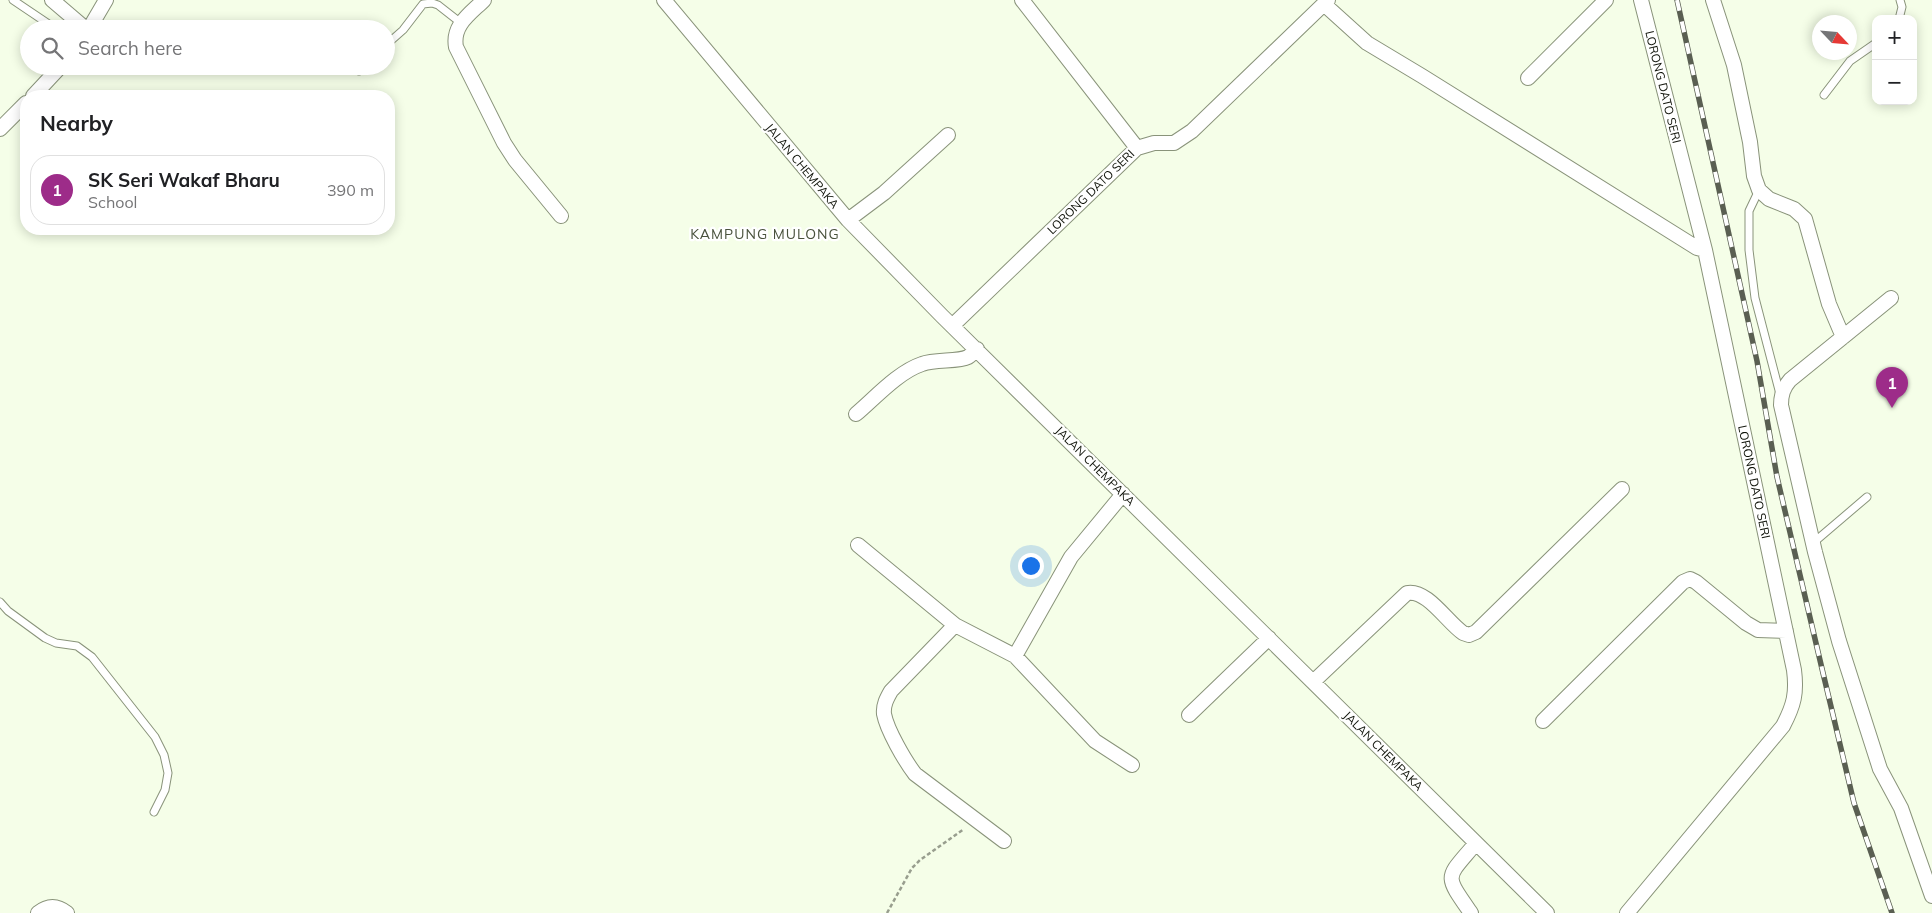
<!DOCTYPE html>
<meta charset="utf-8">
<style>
:root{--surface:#fff;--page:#f6f6f6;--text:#202124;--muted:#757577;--line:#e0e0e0;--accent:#9d2c89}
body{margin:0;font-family:Mulish,sans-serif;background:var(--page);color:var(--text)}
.controls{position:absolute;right:15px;top:15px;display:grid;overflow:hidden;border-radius:10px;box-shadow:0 2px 12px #0003}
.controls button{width:45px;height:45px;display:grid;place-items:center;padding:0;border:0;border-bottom:1px solid var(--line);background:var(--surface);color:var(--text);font:25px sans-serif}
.compass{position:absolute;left:1812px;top:15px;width:45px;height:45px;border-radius:50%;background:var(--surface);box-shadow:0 2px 12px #0003;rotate:116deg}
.you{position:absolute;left:1030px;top:565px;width:18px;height:18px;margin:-12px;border:4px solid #fff;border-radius:50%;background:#1a73e8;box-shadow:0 0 0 8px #1a73e833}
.badge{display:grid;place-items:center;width:32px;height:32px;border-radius:50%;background:var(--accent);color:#fff;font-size:16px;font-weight:700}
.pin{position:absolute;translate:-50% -41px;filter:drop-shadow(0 1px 2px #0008)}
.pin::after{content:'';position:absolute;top:26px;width:18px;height:15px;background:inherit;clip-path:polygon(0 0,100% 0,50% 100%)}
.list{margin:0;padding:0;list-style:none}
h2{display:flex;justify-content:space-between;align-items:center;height:65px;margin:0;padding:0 20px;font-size:21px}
h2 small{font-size:16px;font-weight:400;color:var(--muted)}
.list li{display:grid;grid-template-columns:32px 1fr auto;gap:15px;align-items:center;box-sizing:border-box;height:70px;margin:0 10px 10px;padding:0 10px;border:1px solid var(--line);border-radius:20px}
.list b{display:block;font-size:19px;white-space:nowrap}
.list p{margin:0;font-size:16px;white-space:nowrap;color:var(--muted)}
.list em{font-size:16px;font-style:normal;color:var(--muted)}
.icon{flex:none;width:28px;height:28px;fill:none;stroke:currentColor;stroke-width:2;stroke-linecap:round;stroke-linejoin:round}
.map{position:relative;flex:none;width:1932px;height:913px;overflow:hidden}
.search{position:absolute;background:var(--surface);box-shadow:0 2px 12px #0003;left:20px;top:20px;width:375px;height:55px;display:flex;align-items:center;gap:12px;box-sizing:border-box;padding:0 18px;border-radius:28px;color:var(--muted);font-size:19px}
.panel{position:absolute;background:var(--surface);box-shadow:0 2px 12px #0003;left:20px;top:90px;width:375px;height:145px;border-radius:20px}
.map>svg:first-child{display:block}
</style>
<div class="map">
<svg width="1932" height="913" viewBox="0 0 1932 913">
<rect width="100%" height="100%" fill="#f5fee8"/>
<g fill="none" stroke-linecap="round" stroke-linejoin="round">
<g stroke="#89937a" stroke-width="9">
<path id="service" d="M13 0 56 29
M1899 19 1902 7 1900 0
M386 45 403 30 423 4 432 3 438 5 461 23
M359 71 364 66
M1824 95 1850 61 1876 43
M1759 190 1749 211V250L1755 298 1780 394
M1813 543 1867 497
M0 602 8 611 45 638 56 643 77 646 92 657 155 737 164 755 168 773 165 790 154 812"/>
</g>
<g stroke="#89937a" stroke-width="16">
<path id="minor" d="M52 0 86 29
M484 0C470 14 452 25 456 47L504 143 515 160 561 216
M664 0 848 220 942 316 1547 913
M1022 0 1137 148
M1713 0 1734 65 1750 142 1754 176 1759 190 1769 199 1794 209 1805 219 1829 304 1843 337
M1325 5 1367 43 1422 76 1697 248 1705 250
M89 29 106 0
M1528 78 1606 0
M33 96 61 66
M0 129 26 103
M848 220 884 193 948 135
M1891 298 1790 380C1783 388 1781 395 1781 405L1815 552 1839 641 1880 769 1901 808 1932 896
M952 326 1137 148 1154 143H1174L1192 131 1328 0
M856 414C875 398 898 372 922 364 935 359 958 362 968 357 971 355 974 352 977 349
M858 545 955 625 1015 656 1095 741 1132 765
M955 625 891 691C887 698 883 705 884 714 887 730 905 761 915 774L1004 841
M1015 656 1071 557 1123 494
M1313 682 1407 593C1427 589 1447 622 1463 633L1469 635 1476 632 1622 489
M1189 715 1269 638
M1543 721 1683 582 1690 579 1696 582 1746 623 1758 630 1786 631
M38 913C48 905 57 905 67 913
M1471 913C1443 873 1446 879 1476 843
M1627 913 1783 726C1794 705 1797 693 1794 670L1705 250 1641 0"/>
</g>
<path stroke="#989e8e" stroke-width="2.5" stroke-dasharray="4 2.5" stroke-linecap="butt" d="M887 913 912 868 920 860 964 829"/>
<use href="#service" stroke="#fff" stroke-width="7"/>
<use href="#minor" stroke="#fff" stroke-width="14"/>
<g stroke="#5a5f52" stroke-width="5.5">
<path id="rail" d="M1677 0 1757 361 1777 477 1823 673 1854 803 1892 913"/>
</g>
<use href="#rail" stroke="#fff" stroke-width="4" stroke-dasharray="11" stroke-linecap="butt"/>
</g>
<g text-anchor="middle" stroke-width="4.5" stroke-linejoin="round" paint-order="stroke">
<g font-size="12" fill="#0f1209" stroke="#fff">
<text transform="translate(1663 87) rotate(76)" y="4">LORONG DATO SERI</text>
<text transform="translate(802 166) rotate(50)" y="4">JALAN CHEMPAKA</text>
<text transform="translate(1091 192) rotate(-44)" y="4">LORONG DATO SERI</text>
<text transform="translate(1095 466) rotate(45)" y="4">JALAN CHEMPAKA</text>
<text transform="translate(1754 482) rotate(78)" y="4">LORONG DATO SERI</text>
<text transform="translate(1383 751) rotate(45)" y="4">JALAN CHEMPAKA</text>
</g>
<g font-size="14" letter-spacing="1" fill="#49523c" stroke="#fff">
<text x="765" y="239">KAMPUNG MULONG</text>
</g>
</g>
</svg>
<div class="controls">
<button>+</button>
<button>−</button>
</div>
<svg class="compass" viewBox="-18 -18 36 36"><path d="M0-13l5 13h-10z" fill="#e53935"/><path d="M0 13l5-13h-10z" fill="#757577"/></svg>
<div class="you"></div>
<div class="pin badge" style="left:1892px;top:408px">1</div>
<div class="search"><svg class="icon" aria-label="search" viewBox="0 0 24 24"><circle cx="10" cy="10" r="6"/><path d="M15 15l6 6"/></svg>Search here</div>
<section class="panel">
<h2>Nearby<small></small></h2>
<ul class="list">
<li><span class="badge">1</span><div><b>SK Seri Wakaf Bharu</b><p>School</p></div><em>390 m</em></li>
</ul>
</section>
</div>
